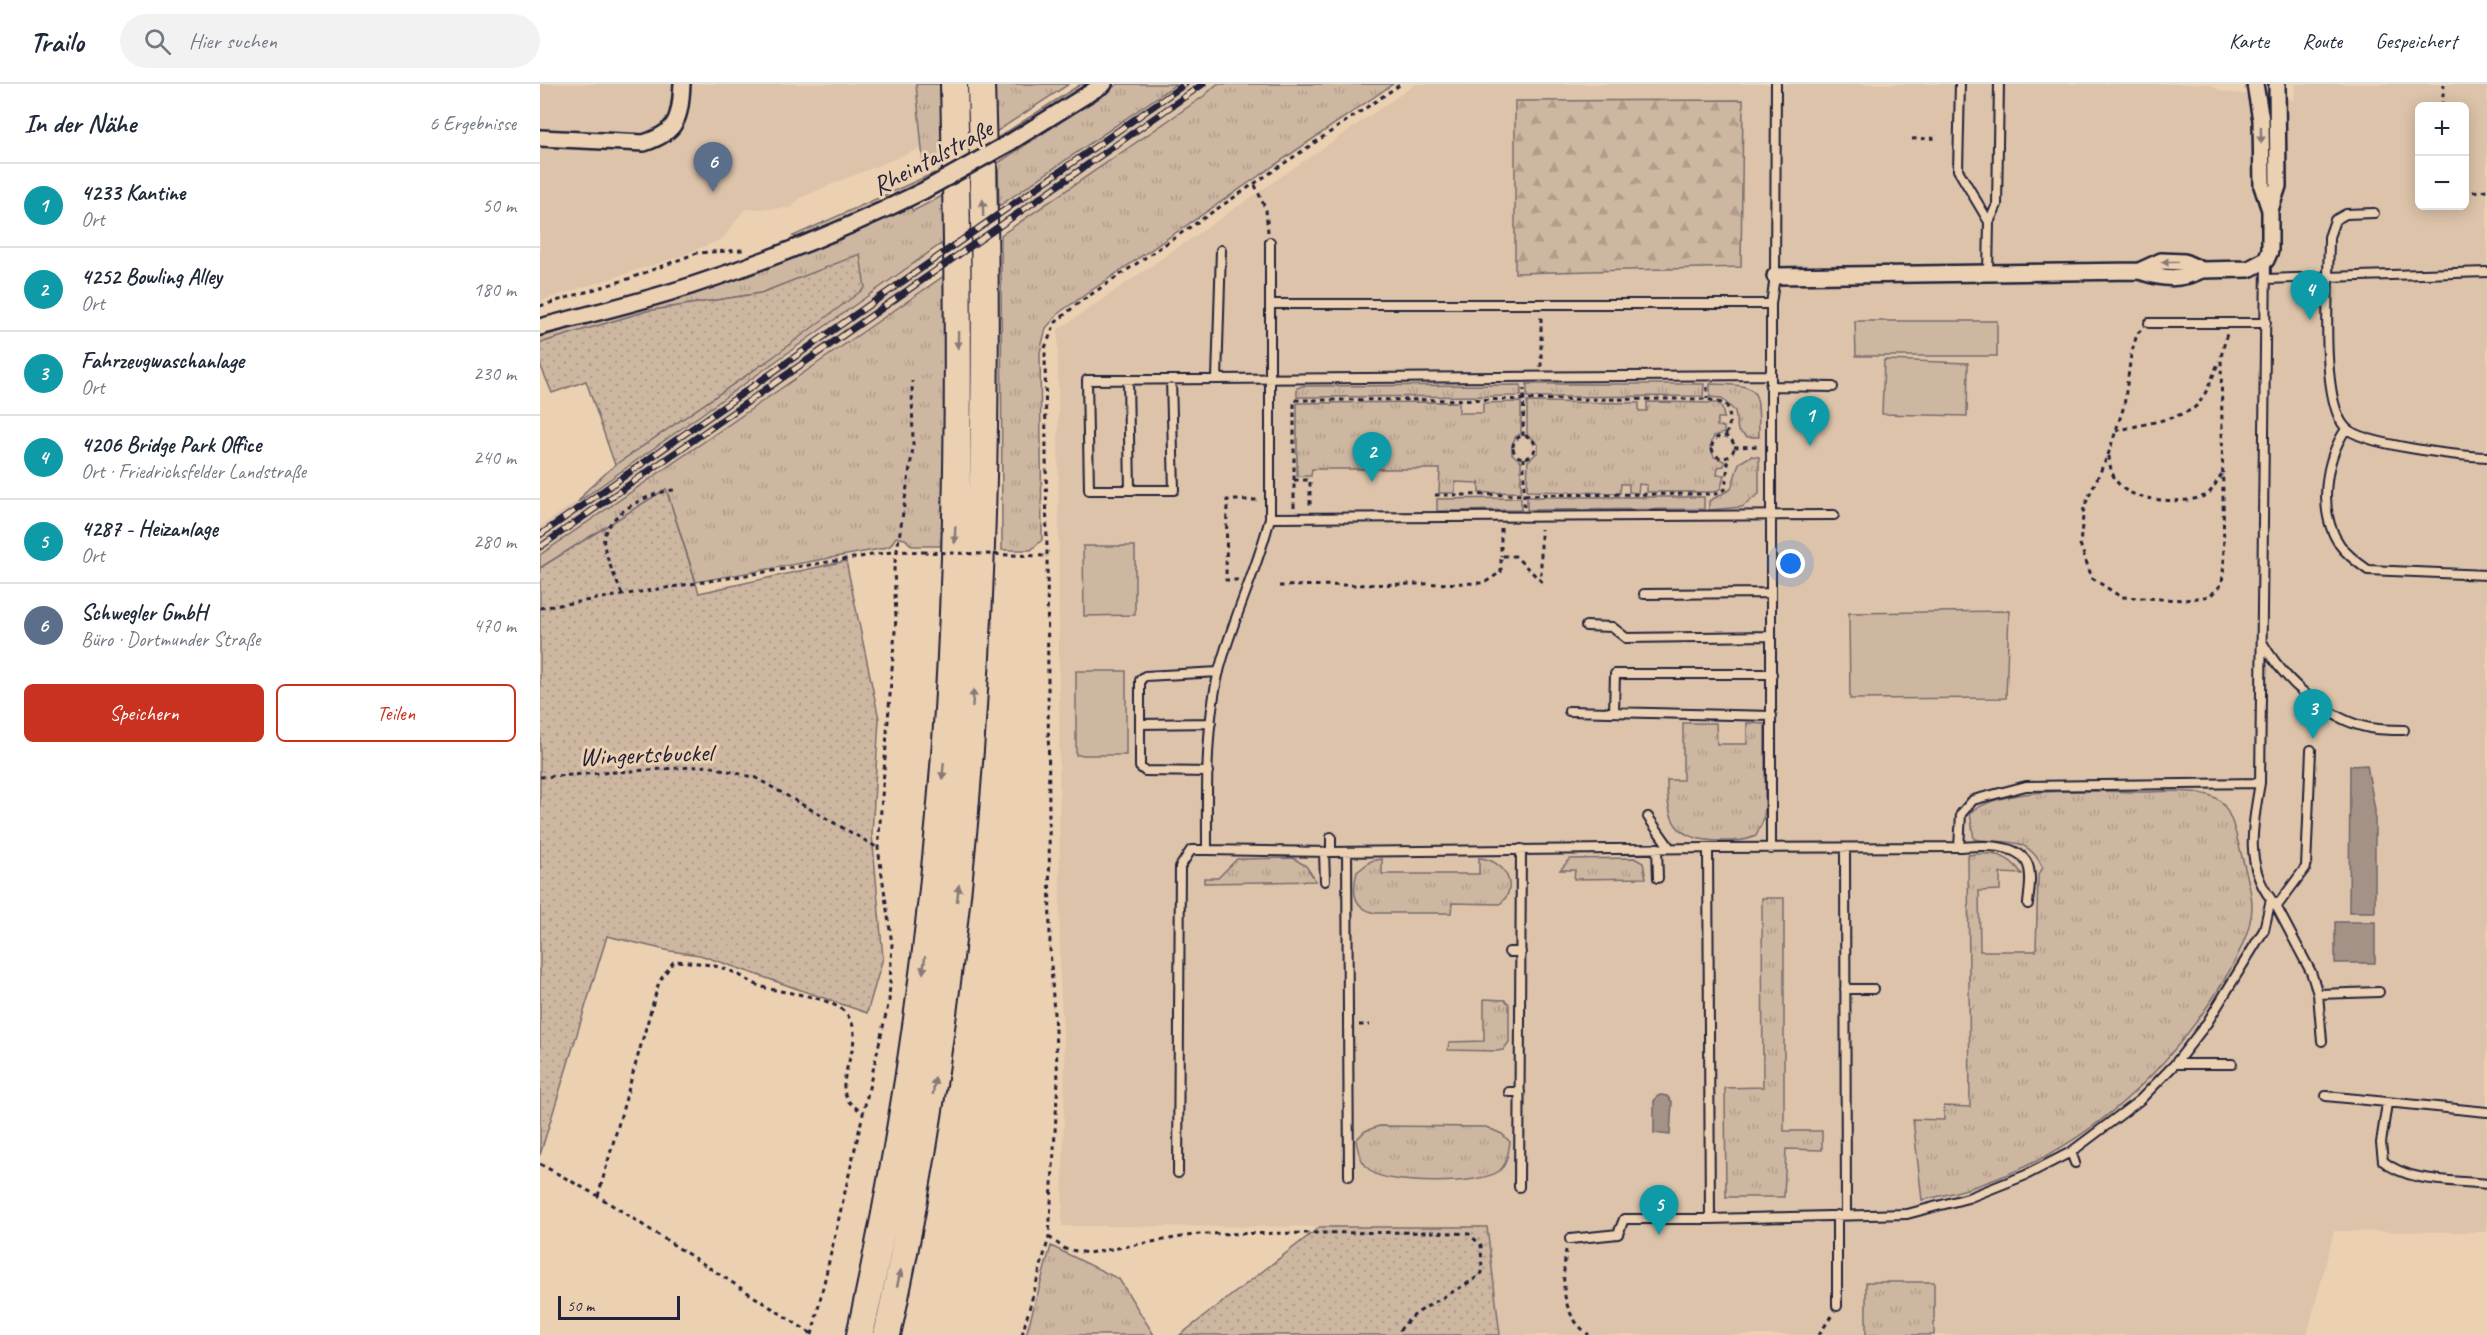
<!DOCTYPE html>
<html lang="de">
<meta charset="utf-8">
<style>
:root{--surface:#fff;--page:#f2f2f3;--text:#1f2937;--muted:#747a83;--line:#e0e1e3;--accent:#c8321e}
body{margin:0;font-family:Caveat,sans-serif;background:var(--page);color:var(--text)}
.controls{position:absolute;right:18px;top:18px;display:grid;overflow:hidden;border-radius:9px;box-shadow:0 3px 15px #0003}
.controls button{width:54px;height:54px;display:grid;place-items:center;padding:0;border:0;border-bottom:2px solid var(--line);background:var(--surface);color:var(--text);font:30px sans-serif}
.scale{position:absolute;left:18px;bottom:15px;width:122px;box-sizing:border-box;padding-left:6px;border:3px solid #22223b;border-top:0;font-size:16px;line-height:21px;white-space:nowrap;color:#22223b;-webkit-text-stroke:4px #ebd0b2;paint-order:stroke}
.you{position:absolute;left:1251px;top:480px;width:21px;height:21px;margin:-15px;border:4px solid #fff;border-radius:50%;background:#1a73e8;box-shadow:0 0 0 9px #1a73e833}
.badge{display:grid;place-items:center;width:39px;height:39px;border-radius:50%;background:var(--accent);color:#fff;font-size:20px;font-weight:700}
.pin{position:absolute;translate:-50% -50px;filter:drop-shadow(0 2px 3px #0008)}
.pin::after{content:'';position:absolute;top:32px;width:21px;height:18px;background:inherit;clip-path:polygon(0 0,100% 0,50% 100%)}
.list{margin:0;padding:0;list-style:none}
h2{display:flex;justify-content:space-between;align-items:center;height:78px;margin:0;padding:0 24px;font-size:26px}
h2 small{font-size:20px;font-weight:400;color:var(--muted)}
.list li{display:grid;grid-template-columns:39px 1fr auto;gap:18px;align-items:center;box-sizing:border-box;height:84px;padding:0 24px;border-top:2px solid var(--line)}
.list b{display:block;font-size:22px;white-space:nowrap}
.list p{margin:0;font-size:20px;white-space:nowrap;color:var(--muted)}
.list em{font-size:20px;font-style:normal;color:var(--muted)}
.actions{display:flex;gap:12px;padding:18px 24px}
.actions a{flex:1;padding:14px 0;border:2px solid var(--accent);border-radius:9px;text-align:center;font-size:21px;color:var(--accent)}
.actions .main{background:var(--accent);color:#fff}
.icon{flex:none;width:33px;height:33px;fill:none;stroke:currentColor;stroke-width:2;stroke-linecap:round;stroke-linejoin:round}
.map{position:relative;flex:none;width:1947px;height:1251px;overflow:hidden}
header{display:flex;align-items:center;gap:36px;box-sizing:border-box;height:84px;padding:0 30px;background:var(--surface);border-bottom:2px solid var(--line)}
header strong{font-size:28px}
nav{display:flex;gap:33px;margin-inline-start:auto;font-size:21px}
.search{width:420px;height:54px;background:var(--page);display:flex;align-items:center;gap:15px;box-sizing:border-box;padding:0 21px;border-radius:33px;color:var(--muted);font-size:22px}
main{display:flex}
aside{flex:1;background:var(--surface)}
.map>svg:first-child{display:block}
</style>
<header>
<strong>Trailo</strong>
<div class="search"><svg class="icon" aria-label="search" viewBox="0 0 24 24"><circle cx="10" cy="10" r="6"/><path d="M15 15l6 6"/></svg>Hier suchen</div>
<nav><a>Karte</a><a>Route</a><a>Gespeichert</a></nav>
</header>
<main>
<aside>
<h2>In der Nähe<small>6 Ergebnisse</small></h2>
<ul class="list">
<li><span class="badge" style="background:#0f9aa8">1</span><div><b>4233 Kantine</b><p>Ort</p></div><em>50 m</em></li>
<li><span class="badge" style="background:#0f9aa8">2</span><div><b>4252 Bowling Alley</b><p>Ort</p></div><em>180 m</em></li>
<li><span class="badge" style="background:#0f9aa8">3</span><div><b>Fahrzeugwaschanlage</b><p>Ort</p></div><em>230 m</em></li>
<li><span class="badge" style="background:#0f9aa8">4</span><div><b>4206 Bridge Park Office</b><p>Ort · Friedrichsfelder Landstraße</p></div><em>240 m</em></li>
<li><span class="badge" style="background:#0f9aa8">5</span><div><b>4287 - Heizanlage</b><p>Ort</p></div><em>280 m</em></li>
<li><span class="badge" style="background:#5c6f8a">6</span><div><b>Schwegler GmbH</b><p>Büro · Dortmunder Straße</p></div><em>470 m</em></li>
</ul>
<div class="actions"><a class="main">Speichern</a><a>Teilen</a></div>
</aside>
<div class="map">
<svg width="1947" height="1251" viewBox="0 0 1947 1251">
<defs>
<pattern id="grass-tufts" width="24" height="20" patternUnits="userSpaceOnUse" patternTransform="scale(1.5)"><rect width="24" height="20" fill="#ceb7a1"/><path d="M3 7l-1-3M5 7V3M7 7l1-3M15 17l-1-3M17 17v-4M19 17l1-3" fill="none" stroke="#b19d8c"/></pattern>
<pattern id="forest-firs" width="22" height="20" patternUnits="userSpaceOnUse" patternTransform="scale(1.5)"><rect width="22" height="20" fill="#ceb7a1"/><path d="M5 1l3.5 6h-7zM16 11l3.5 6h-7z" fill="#b19d8c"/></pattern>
<pattern id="garden-dots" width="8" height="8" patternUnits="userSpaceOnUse" patternTransform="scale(1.5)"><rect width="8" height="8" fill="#ceb7a1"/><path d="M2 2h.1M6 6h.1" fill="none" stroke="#b19d8c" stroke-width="1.8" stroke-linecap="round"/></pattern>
</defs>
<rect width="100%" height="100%" fill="#ebd0b2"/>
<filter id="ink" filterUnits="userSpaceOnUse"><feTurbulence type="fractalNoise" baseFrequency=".0167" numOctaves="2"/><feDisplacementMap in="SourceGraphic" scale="12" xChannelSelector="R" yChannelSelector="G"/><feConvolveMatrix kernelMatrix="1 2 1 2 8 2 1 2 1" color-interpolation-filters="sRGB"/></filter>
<g filter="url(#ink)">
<path fill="#dcc3a9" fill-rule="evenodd" d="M0 0H376L381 64 290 101 260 114 251 124 205 125 182 155 141 172 0 217Z
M636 0H677L664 12 480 137 477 109Z
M876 0H1669L1683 8 1754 16 1756 0H1947V1148L1794 1147 1767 1251H960L946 1143 522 1142 525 980 520 895 518 246ZM1880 22H1924V122H1880Z
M390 169 385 203 0 471V443L250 270Z"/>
<path fill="url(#grass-tufts)" stroke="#786c6e" stroke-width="1.5" d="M376 0H400L404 76 384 87Z
M451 0H529L453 50Z
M541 0H549L485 40 454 56Z
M578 0H636L459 122 458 79Z
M677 0H853L520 228 506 244 500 268 502 456 491 466H462L461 151 664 12Z
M394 89 395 92 269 150 260 154 253 152Z
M408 109 405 462H372L365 455 356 453 350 462 340 465 156 498 126 405 0 484V471L405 191V170L401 160 38 418 47 406 75 381 233 273 320 171 221 209 107 227 0 259V253L208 192 291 159 371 123 373 127Z
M987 300H1164L1163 312 987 313Z
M1170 300C1222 301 1218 303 1219 353H1207L1198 347 1195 327 1181 314 1170 313Z
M981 301V312L757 313V304L763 302Z
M919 318V329H943V319L981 318V350L976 352 972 361V370L981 377V408L939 409V399L915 398V409H899L900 385H772L771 392H757V319Z
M987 318 1099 319V327H1107V318L1178 319 1182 323 1184 334H1178L1177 342 1184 343V349L1174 352 1170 363 1174 373 1184 377V382L1178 383 1177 391H1184L1181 404 1175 408H1107V401L1099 400 1098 409 1089 408V400H1081L1080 409 987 407 988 377 998 368V360L987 350Z
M1211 372 1219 373V410L1202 423 1169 426V417L1191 405 1199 379Z
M987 413H1164V425L987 426Z
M981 414V426L897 427V415Z
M1143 639H1176L1177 660H1207V639L1225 640V724L1223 737 1216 752C1203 758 1192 757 1179 757 1134 756 1127 737 1127 696H1143Z
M1601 708C1621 708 1667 703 1681 718 1692 729 1697 755 1701 769 1705 785 1712 806 1712 822 1712 850 1688 891 1673 914 1603 1019 1507 1092 1382 1116L1373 1035 1404 1036V1022L1430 1023 1428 771C1452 768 1468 769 1482 790L1460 789V806L1439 807 1440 867H1496L1498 791 1503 784C1486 749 1466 761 1434 755L1430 729C1465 700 1556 708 1601 708Z
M753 774 766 782 776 797 664 799V794H678L697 775Z
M939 774C963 775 981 802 960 820L912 819 911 829H835C813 824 812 808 817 788L831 777 842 775V790H939Z
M1094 774 1103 779 1106 794 1034 795 1035 786H1020L1030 775Z
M1222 814H1244V1047H1282V1066L1246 1065 1244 1113H1186L1185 1004 1223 1003Z
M944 915 965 916 969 920V958L963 966 957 967 908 966 909 958 944 957Z
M839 1042 946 1043 962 1050 970 1058C968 1068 968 1080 959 1087 942 1101 849 1101 832 1088 821 1079 818 1069 816 1056L825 1047Z
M511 1162 579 1195 614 1251H486Z
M1326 1198H1394V1251H1326Z"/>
<path fill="url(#forest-firs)" stroke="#786c6e" stroke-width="1.5" d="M1203 16 1201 183 975 189V17Z"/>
<path fill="url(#garden-dots)" stroke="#786c6e" stroke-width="1.5" d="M320 170 325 204 233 273 75 381 46 297 12 309 0 280V259L107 227 221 209Z
M126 405 159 509 306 477 339 635 332 750 343 874 327 929 160 871 130 867 67 852 0 1071V484Z
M780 1143H947L960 1251H640Z"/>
<path fill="#ceb7a1" stroke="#786c6e" stroke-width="1.5" d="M1315 237H1457V272H1316Z
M1344 276 1428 279 1427 332 1342 330Z
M543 462H595V531L544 532Z
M1469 527 1466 614 1310 615 1309 529Z
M536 587H586V671H536Z"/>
<path fill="#a49287" stroke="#706569" stroke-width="1.5" d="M1827 681 1835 726V828H1809L1810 682Z
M1795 838H1835V879H1795Z
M1121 1011 1127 1012 1132 1018 1130 1051 1114 1049V1017L1117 1012Z"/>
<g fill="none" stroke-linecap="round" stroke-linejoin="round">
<g stroke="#22223b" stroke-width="12">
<path id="service" d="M1420 0 1418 86 1449 138 1448 190
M1834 129 1806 130 1795 136 1789 153C1789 195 1779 314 1805 343 1821 361 1920 372 1947 373
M1449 138 1457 121 1459 0
M730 158V434C717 487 691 538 678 591 665 648 667 708 667 766L791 768 1168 764 1170 1135 1367 1130 1428 1114 1486 1091 1531 1068 1600 1016 1635 980 1667 939 1724 846 1731 815C1704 781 1713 739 1720 699L1726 176
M1726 195 1947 188
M730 220H1231
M1609 239H1726
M677 295 681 166
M588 296 590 406
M631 296 634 406H549L547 296 1231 291
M1230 302 1293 303
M1806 345C1785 376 1777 428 1800 461 1807 471 1818 479 1828 486L1947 491
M730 434 1294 431
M1104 510 1231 509
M1046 542 1072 543 1086 554 1231 552
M1722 558C1743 595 1787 636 1830 644 1841 646 1853 646 1864 646
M1029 627 1232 632
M1074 628 1075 590H1232
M1772 630V615
M600 640 671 639
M668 688 605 687 600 683V596L605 592 679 588
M1108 733 1130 764
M1419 763C1438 762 1473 758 1486 777 1493 788 1489 808 1488 820
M1117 764 1118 794
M1168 764 1419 763 1421 730 1433 716 1486 702 1720 699
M1231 765V220L1235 192 1236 0
M1305 765 1306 1131
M784 768 785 797
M791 768V753
M807 768 809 1092
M1734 818 1771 888 1778 910 1782 957
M1737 822 1766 783 1771 666
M969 868H981
M1305 905H1334
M1778 910 1839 908
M1635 980H1692
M969 1008H980
M1786 1012 1947 1028
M1847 1019 1841 1059 1843 1077C1869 1099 1914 1096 1947 1100
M1531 1068 1535 1079
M638 1089 640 783 651 766H667
M979 1103 981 765
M1030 1155 1078 1150 1084 1135H1170
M1297 1222V1131"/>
</g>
<g stroke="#22223b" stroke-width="20">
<path id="minor" d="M1715 0 1721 36 1722 102 1730 126
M0 54 104 59C138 48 140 34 142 0
M469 59 564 0
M1599 187 1621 177 1644 178 1662 186 1709 185 1726 176 1730 167V126L1738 102 1737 0
M1235 192 1599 187C1623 195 1639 197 1662 186
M0 243C50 230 101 218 150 202 230 176 308 144 383 107"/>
</g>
<g stroke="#22223b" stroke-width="30">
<path id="trunk" d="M320 1251C366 1045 395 836 408 626 421 417 419 208 414 0
M347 1251C437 841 454 418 441 0"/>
</g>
<path stroke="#22223b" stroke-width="3" stroke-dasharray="4.5 4.5" stroke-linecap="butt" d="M1902 22 1904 0
M1372 55 1398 54
M715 101 726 126 728 148
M1924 109 1947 106
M0 222 88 195 157 169 203 166
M1601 246 1597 250 1591 271 1584 322 1568 371 1544 423 1540 460 1552 494 1581 513 1645 516 1670 512 1682 500 1684 479 1681 273 1687 249
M1001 283V229
M1167 303V315
M1576 347C1596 341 1649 334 1659 319 1668 307 1673 291 1679 277
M983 352 984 305
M1172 363a11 11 0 1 1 22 0a11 11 0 1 1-22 0Z
M973 363a11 11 0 1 1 22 0a11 11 0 1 1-22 0Z
M1194 363 1220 362
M1569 372C1570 386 1573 396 1584 405 1599 417 1653 422 1669 409 1674 404 1678 395 1682 390
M754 396H770V423
M895 411 1176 410 1185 405 1188 381 1185 373
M754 423V316L1167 315 1186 320C1191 330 1191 342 1185 352
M984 423V374
M961 444V472
M472 471 507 472 505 264 515 239 537 220 861 0
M698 496H686L687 416H720
M739 502 944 499 961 488V472H975L1001 497V445
M82 510C76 495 67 477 64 461 59 432 112 407 135 406
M0 524 357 467 373 364 372 297
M0 693 169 682 216 694 338 764
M819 941H830
M0 1080 58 1112 272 1250
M58 1112 119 898 134 877C155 878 174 880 193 888 204 893 214 901 226 904 249 910 298 912 310 935 328 966 278 1009 324 1028
M509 1153 525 1165 548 1169 659 1150 893 1148 929 1150 941 1161 942 1189C922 1207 865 1227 858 1251
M1026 1166C1022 1199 1020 1229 1049 1251
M272 1251 349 917 352 860 338 764 356 534 354 483 357 467 383 468
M482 1251 509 1153 518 996 510 864 507 472
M1279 1251 1292 1231"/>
<use href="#service" stroke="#ebd0b2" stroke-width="8"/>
<use href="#minor" stroke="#ebd0b2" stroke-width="15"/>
<use href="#trunk" stroke="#ebd0b2" stroke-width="26"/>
<g stroke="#22223b" stroke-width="7">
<path id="rail" d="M0 451 645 0
M0 463 663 0"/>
</g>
<use href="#rail" stroke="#ebd0b2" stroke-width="4.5" stroke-dasharray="14" stroke-linecap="butt"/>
<g stroke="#22223b" stroke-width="20" stroke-linecap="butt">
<path id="minor-bridge" d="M383 107 469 59"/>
</g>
<path stroke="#22223b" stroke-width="3" stroke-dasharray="4.5 4.5" stroke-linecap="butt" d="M383 468 472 471"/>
<use href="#minor-bridge" stroke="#ebd0b2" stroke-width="15"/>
</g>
<defs><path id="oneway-solid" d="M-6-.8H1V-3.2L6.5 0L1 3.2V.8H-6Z" transform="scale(1.5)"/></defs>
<g fill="#867976">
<use href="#oneway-solid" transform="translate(1721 51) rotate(89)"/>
<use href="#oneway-solid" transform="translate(443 124) rotate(-91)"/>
<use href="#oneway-solid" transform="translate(1630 178) rotate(179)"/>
<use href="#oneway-solid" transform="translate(418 256) rotate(91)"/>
<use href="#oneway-solid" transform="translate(415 451) rotate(92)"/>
<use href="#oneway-solid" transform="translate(433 614) rotate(-86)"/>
<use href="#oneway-solid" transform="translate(403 687) rotate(95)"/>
<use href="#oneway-solid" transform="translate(418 809) rotate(-83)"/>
<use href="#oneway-solid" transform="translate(384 881) rotate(97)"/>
<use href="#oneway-solid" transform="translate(394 1002) rotate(-82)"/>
<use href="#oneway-solid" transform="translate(359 1194) rotate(-77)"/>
</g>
</g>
<g text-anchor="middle" stroke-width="6" stroke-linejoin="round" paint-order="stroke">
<g font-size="26" fill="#22223b" stroke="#ebd0b2">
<text transform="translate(392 73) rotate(-28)" y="9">Rheintalstraße</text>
<text transform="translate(106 670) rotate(-2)" y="9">Wingertsbuckel</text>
</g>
</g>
</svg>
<div class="controls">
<button>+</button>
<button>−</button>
</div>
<div class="scale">50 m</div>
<div class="you"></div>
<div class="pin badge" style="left:1270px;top:362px;background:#0f9aa8">1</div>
<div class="pin badge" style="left:832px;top:398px;background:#0f9aa8">2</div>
<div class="pin badge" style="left:1773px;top:655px;background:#0f9aa8">3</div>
<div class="pin badge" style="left:1770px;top:236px;background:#0f9aa8">4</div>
<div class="pin badge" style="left:1119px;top:1151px;background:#0f9aa8">5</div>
<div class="pin badge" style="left:173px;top:108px;background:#5c6f8a">6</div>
</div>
</main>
